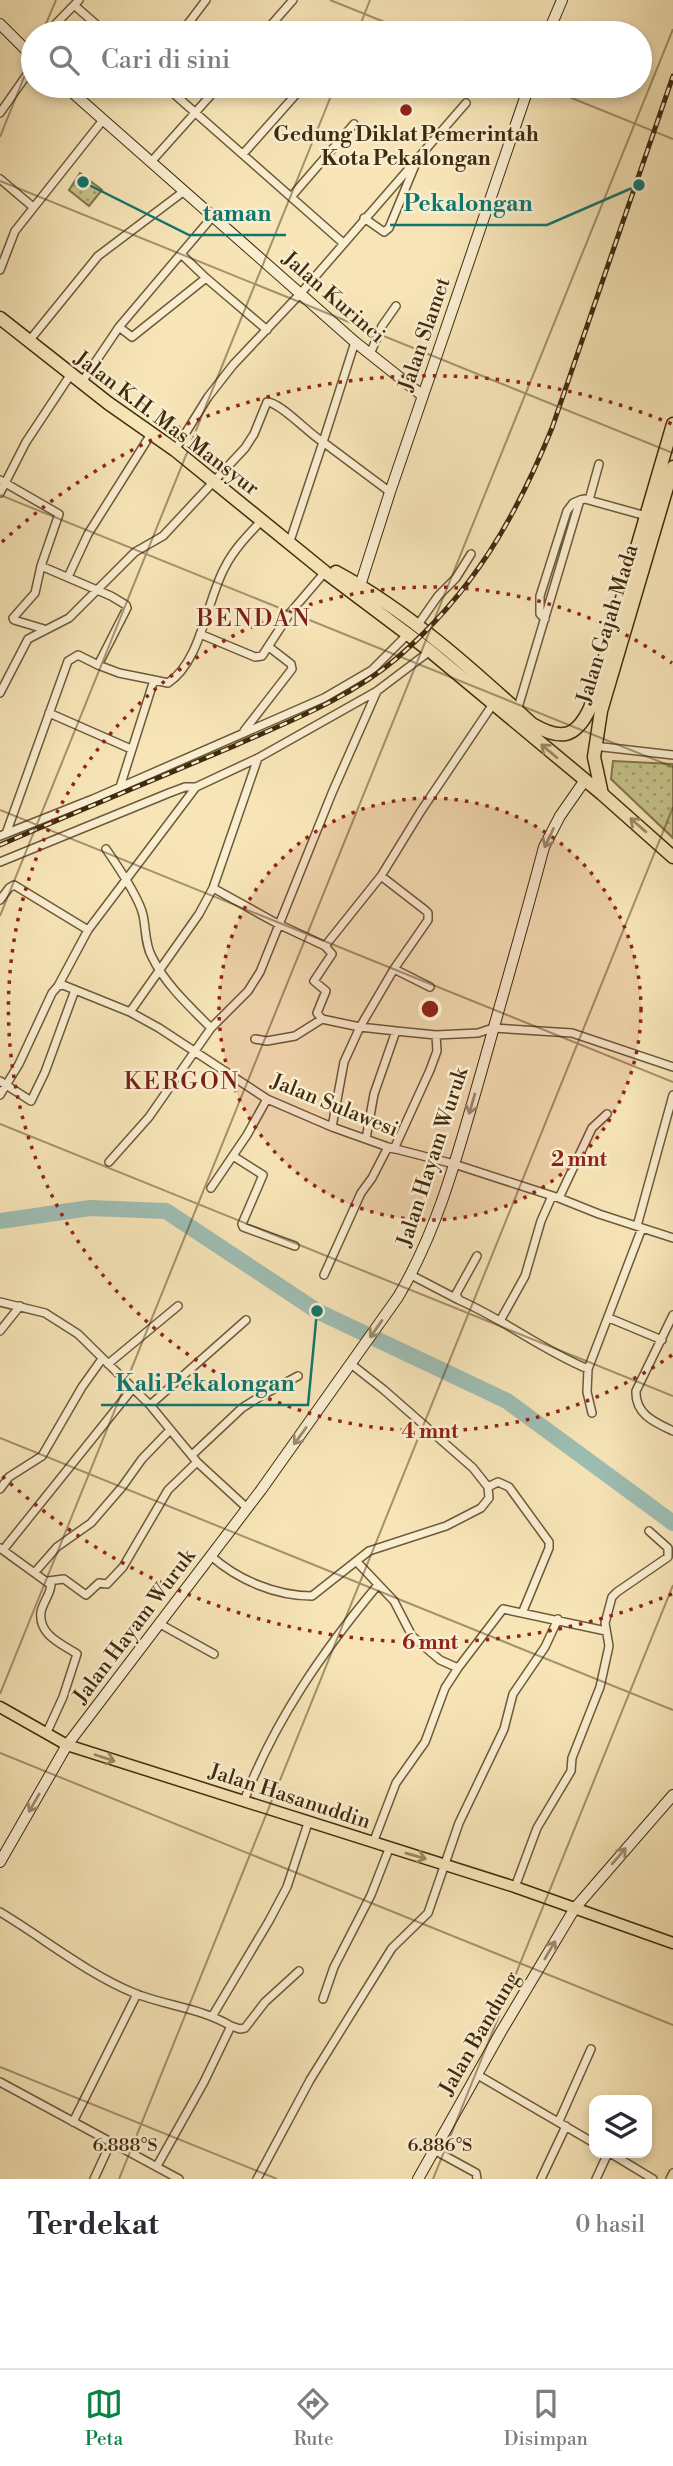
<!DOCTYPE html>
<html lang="id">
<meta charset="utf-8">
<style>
:root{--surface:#fff;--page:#f2f2f3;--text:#2b2b33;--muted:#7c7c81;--line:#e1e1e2;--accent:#0b8043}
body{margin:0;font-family:"Libre Bodoni",serif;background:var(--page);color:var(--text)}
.controls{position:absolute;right:21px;bottom:21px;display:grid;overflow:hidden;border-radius:14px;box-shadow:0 4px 10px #0003}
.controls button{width:63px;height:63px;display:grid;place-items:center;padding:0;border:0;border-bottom:2px solid var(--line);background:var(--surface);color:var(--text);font:35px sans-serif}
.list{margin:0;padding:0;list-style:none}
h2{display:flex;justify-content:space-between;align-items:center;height:91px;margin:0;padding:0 28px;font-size:30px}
h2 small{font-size:23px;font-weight:400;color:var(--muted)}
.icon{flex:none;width:38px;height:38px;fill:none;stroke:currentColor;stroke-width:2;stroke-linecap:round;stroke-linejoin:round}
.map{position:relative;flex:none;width:673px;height:2179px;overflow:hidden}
.search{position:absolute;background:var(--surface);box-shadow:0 4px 10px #0003;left:21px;right:21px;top:21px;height:77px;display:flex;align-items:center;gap:18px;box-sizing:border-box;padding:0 24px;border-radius:38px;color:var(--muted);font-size:26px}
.sheet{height:189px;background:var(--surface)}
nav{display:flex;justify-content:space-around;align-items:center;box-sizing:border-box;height:98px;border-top:2px solid var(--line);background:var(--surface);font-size:19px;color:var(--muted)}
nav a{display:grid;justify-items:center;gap:4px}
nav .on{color:var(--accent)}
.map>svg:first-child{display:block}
</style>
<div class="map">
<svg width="673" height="2179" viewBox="0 0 673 2179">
<defs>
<pattern id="green-dots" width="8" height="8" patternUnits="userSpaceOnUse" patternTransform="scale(1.75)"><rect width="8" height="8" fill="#c5c289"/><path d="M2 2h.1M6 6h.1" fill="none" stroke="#a19e6e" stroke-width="1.8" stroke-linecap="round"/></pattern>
</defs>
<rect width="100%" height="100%" fill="#f7e5b8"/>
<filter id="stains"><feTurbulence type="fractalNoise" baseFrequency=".00286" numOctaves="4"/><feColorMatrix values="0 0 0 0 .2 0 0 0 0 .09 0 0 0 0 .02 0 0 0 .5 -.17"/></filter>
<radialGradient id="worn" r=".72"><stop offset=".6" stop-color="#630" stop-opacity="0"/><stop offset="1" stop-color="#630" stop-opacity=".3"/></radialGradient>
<path fill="url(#green-dots)" stroke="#82764b" stroke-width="2" d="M80 173 102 190 89 206 69 190Z
M613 761 673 764V838L611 779Z"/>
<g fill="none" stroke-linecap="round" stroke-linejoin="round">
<path stroke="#9ebeb4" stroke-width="16" d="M0 1221 90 1208 166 1211 317 1311 507 1401 673 1523"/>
<g stroke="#6d5a38" stroke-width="10">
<path id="street" d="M74 5 106 33
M47 33 79 0
M181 33 206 0
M264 33 293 0
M165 86 342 242
M0 113 33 66
M243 154 299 91
M151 162 219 86
M0 179 33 207
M291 197 354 124
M364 218 384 232 389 228 418 158
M181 254 206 278 267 330
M0 270 15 231 103 120
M119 327 132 337 206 278
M29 341 98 256 183 192
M370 354 382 326 396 306
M82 382 119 327 213 216
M175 450 208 397 233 365 300 294 466 103
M0 480 59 514 41 566 35 593 13 618 14 620 44 629
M0 493 26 442 71 374
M589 500 599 464
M290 541 323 442 390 492
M41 566 111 596 126 605 127 608 98 665 119 673 154 680
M68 577 88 534 151 434
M545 619 540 614V596L567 511 573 503 580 500
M417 626 438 596 456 578 471 554
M200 634 255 657 262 656 290 613 325 572
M0 693 28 639 69 618 135 552 163 536 245 448 254 434 267 402C280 402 309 434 323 442L355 342
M517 711 580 500 585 499 646 516
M49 713 131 749
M244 731 292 669 291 664 269 647
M594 746 673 755
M120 787 154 680 168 683C201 662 207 599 225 567 234 549 249 534 262 520
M7 831 68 661 78 655 98 665
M0 836 93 799 324 698 372 670 408 634
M106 849C117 865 139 897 143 915 146 929 145 945 152 957 165 984 190 1007 211 1028
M0 862 169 793 185 787H196
M213 888 278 924 325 946
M0 900 9 888 14 885 88 930
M394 969 430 987
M58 986 88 930 196 787 258 758 377 691 430 651
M130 1012 199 914 213 888 258 758
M322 1019 317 1013 326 991 314 981 332 954 325 946 381 876 421 811 493 704
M255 1039 267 1041 295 1036 322 1019 360 1027 396 1031
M0 1081 31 1101 45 1072 75 990
M0 1095 19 1064 52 993 58 986 63 985 130 1012 159 1028 267 1099 332 1127 388 1147 454 1164 559 1198 599 1214 673 1238
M332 1127 344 1062 360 1027 394 969 428 920V913L425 910 381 876
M366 1139 374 1094 396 1031 436 1035 478 1033 493 1028 572 1033 673 1067
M394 1149 430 1070 437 1051 436 1035
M233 1156 263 1175 242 1224 243 1227 295 1246
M109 1162 149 1117 211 1028 248 991 260 972 332 793 377 691
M211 1188 247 1135 267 1099
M559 1198 592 1128 607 1114
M637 1226 673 1095
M477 1256 456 1294 459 1300C505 1320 542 1350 588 1369L642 1228
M324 1275 361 1193 372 1178 388 1147
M411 1275 457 1299
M0 1302 45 1313 78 1334 150 1405 197 1462 247 1508
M673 1315 636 1391C635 1414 654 1422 673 1431
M609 1318 662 1340
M500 1321 525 1276 541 1221 552 1196
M0 1331 20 1306
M108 1364 178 1306
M588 1369 587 1392 592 1413
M150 1405 246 1320
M192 1455 242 1408 261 1396 298 1376
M488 1487 498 1482 509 1487 549 1542V1548L523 1611
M0 1489 9 1477 42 1456 82 1387 102 1359
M0 1548 51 1585C50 1595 43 1602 41 1612 38 1635 62 1644 77 1654L63 1697 47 1732
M3 1550 133 1388
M211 1556C238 1580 276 1596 312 1596L369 1551 446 1526 481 1508 489 1498 488 1487 473 1468 384 1390 351 1364
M357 1562 394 1601 412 1636 440 1660 458 1668 503 1609 606 1631
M35 1572 57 1547 91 1523 122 1487 142 1459 170 1430
M48 1581 64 1579 86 1595 99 1583 107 1584 123 1567 168 1490 197 1462
M160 1624 214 1654
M244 1801C274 1721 323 1651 377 1586
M373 1843 396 1783 425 1742 445 1688 458 1668
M515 1887 537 1828 571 1771 572 1758 600 1687 609 1646 605 1623 612 1597 617 1592 668 1557V1548L649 1531
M0 1912C45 1939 86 1973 134 1993 166 2006 201 2008 231 2026L204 2082 157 2166
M323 1999 334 1967 371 1895 389 1849
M213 2015 269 1921 287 1887 308 1823
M231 2026 240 2029 245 2028 265 2002 299 1971
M476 2074 594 2143
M0 2082 179 2179
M559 2121 591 2049
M73 2122 137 1994
M434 2150 476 2173 477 2179
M610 2153 653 2179
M94 2179 111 2142
M257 2179 310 2080 392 1948 428 1913 459 1823 504 1729 513 1694 545 1647 558 1619
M541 2179 566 2126
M596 2179 608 2153
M670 2179 673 2173"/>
</g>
<g stroke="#3f2b0d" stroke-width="12">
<path id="secondary" d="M0 24 33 57
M548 33 562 0
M65 86 355 342 423 396
M358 592 390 492 529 86
M0 1862 67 1745 261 1490 398 1297C439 1228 459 1149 481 1073 502 998 524 923 544 847L560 816 585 780
M418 2179 502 2030 575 1908 673 1795"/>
</g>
<g stroke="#3f2b0d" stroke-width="13">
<path id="primary" d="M0 1707 67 1745 515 1887 673 1943"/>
</g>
<g stroke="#3f2b0d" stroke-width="15">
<path id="highway" d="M0 318 108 403 175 450 325 572 430 651 602 794 673 857
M336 572C408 611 472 669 532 724 561 741 576 738 590 708L673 424
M602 794 594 757 601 711 673 467"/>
</g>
<use href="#street" stroke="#faeed1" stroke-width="7"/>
<use href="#secondary" stroke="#faeed1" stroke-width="10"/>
<use href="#primary" stroke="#f7e5b8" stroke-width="10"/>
<use href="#highway" stroke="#f7e5b8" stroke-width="12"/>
<g stroke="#3f2b0d" stroke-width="5">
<path id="rail" d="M0 845C78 811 156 779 234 746 290 721 350 698 397 658 473 592 515 519 552 428L673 76"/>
</g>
<use href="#rail" stroke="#faeed1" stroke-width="2.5" stroke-dasharray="8" stroke-linecap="butt"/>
</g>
<defs><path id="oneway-shaft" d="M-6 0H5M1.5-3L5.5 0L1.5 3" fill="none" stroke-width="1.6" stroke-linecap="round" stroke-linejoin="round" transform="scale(1.75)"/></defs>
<g stroke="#9b8862">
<use href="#oneway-shaft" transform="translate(549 751) rotate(-140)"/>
<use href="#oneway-shaft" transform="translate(638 825) rotate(-139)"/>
<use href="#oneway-shaft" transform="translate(105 1758) rotate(18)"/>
<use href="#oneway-shaft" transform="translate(416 1856) rotate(16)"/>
</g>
<g stroke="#9c8c6f">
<use href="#oneway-shaft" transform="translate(549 838) rotate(115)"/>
<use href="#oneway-shaft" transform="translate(472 1104) rotate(106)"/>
<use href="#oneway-shaft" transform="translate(376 1329) rotate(125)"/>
<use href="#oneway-shaft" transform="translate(300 1436) rotate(126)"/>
<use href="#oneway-shaft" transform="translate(34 1803) rotate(120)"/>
<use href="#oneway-shaft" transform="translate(619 1856) rotate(-49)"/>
<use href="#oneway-shaft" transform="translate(550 1950) rotate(-60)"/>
</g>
<path fill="none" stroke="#3f2b0d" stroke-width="2" stroke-opacity="0.45" d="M330 0 412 33M42 33 56 0M357 33 370 0M542 86 673 139M0 137 33 55M0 181 673 453M0 495 673 767M0 810 673 1082M0 916 335 86M0 1124 673 1396M0 1438 673 1710M0 1694 673 29M0 1753 673 2025M0 2067 277 2179M119 2179 673 807M433 2179 673 1585"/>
<circle cx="430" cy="1009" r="211" fill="#8f2418" fill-opacity=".12"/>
<g fill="none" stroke="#8f2418" stroke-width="3.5" stroke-dasharray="3.5 7">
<circle cx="430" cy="1009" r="211"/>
<path d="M672 1355A422 422 0 1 1 672 663"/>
<path d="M672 1594A633 633 0 0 1 2 1476M2 542A633 633 0 0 1 672 424"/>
</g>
<circle fill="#8f2418" stroke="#faeed1" stroke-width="2.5" cx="406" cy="110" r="7"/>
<g text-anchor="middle" stroke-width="5" stroke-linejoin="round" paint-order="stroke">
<g font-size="21" font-weight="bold" fill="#3f2b0d" stroke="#faeed1">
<text x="406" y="141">Gedung Diklat Pemerintah<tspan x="406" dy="24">Kota Pekalongan</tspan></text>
</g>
<g font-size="21" fill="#3f2b0d" stroke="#faeed1">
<text transform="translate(334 297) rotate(41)" y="7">Jalan Kurinci</text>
<text transform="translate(424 334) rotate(-71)" y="7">Jalan Slamet</text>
<text transform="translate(167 423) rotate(37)" y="7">Jalan K.H. Mas Mansyur</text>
<text transform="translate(607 624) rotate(-73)" y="7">Jalan Gajah Mada</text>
<text transform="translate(335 1105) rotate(22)" y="7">Jalan Sulawesi</text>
<text transform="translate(432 1157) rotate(-72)" y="7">Jalan Hayam Wuruk</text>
<text transform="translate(134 1626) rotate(-53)" y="7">Jalan Hayam Wuruk</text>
<text transform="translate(290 1796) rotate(18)" y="7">Jalan Hasanuddin</text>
<text transform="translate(479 2033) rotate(-60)" y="7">Jalan Bandung</text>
</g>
<g font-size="24" letter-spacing="2" fill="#7a1f14" stroke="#faeed1">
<text x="254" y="626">BENDAN</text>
<text x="182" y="1089">KERGON</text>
</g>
</g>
<g font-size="18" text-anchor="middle" fill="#3f2b0d" stroke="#faeed1" stroke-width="5" stroke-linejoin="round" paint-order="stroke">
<text x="125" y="2151">6.888°S</text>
<text x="440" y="2151">6.886°S</text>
</g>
<circle cx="430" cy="1009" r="10" fill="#8f2418" stroke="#faeed1" stroke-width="3.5"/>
<g font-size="21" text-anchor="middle" font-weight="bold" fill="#8f2418" stroke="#faeed1" stroke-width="5" stroke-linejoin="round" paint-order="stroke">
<text x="579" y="1166">2 mnt</text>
<text x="430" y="1438">4 mnt</text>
<text x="430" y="1649">6 mnt</text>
</g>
<path fill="none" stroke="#0f766e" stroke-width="2.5" d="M639 185L547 225H390M83 182L189 235H286M317 1311L308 1405H101"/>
<g fill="#0f766e" stroke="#faeed1" stroke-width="2.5">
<circle cx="639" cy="185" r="7"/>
<circle cx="83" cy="182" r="7"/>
<circle cx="317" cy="1311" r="7"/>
</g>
<g font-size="23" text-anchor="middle" font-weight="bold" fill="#0f766e" stroke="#faeed1" stroke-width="5" stroke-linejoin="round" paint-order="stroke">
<text x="468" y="211">Pekalongan</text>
<text x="237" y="221">taman</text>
<text x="205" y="1391">Kali Pekalongan</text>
</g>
<rect width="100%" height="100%" filter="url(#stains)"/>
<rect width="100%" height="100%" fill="url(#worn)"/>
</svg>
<div class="controls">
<button><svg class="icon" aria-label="layers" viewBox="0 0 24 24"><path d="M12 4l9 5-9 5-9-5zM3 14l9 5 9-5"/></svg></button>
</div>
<div class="search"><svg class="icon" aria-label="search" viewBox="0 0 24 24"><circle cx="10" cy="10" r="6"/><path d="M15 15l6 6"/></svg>Cari di sini</div>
</div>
<section class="sheet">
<h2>Terdekat<small>0 hasil</small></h2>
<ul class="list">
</ul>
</section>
<nav>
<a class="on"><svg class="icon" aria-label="map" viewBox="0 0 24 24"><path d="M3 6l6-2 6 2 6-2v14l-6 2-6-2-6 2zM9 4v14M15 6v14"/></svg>Peta</a>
<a><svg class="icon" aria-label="directions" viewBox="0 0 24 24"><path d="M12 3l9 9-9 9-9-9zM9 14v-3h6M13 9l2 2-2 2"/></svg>Rute</a>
<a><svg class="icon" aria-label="saved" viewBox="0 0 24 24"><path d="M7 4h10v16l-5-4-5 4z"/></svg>Disimpan</a>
</nav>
